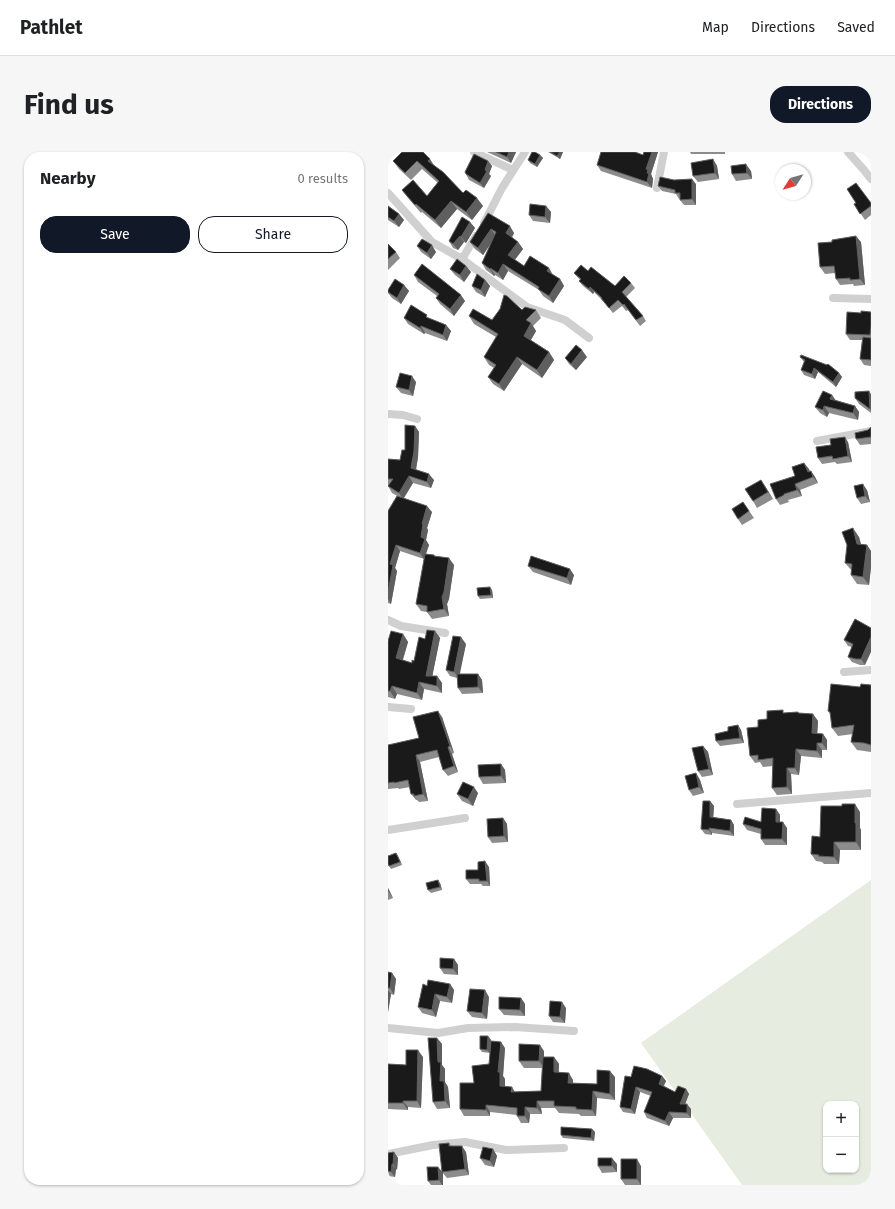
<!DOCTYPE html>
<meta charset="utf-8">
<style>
:root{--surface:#fff;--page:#f6f6f6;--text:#202124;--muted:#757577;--line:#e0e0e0;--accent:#111827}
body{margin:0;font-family:"Fira Sans",sans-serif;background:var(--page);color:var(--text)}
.controls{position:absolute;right:12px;bottom:12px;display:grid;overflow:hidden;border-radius:8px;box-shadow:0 1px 3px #0004}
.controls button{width:36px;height:36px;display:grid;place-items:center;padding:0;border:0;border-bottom:1px solid var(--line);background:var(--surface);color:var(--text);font:20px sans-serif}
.compass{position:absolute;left:387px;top:12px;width:36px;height:36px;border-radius:50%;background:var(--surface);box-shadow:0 1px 3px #0004;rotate:234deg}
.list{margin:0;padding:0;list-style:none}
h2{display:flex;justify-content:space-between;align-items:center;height:52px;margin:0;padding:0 16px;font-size:17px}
h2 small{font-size:13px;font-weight:400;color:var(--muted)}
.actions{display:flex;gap:8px;padding:12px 16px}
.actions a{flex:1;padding:9px 0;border:1px solid var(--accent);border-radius:16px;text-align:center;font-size:14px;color:var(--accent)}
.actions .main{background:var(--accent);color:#fff}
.map{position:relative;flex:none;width:483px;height:1033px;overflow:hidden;border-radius:16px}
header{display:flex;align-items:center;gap:24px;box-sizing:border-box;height:56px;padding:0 20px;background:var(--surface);border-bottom:1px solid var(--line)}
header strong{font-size:19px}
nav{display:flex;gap:22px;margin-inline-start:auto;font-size:14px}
.intro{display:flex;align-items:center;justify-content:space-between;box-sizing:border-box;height:96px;padding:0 24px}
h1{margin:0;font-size:28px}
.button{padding:10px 18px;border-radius:16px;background:var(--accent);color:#fff;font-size:14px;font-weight:700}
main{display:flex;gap:24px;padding:0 24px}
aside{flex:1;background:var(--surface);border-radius:16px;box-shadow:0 1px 3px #0004}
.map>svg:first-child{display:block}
</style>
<header>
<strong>Pathlet</strong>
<nav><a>Map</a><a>Directions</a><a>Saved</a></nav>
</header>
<div class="intro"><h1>Find us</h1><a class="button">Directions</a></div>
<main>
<aside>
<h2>Nearby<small>0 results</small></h2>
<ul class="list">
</ul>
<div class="actions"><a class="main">Save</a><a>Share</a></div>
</aside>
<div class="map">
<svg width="483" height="1033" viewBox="0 0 483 1033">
<rect width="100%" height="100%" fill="#fff"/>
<path fill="#e6ecdf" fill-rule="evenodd" d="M483 728V1033H354L253 891ZM438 952H468V1018H438Z"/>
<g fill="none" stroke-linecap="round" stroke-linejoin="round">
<path stroke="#d0d0d0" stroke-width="8" d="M86 0 125 18
M460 0 476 18 483 27
M269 36 276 0
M0 41 44 90 74 107 139 155 177 168 201 186
M96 71 114 36 137 0
M74 107 88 84
M445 146 483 147
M0 262 15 263 29 267
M429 289 483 279
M0 468 13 474 57 481
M456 520 483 518
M0 555 23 557
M349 652 483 641
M0 678 77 666
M0 876 50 881 80 876 127 875 186 879
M0 1002 45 993 77 990 118 998 176 996"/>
</g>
<path fill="#8c8c8c" d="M14 0 47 15 75 41 95 54 84 68 69 57 53 76 34 60 33 61 20 46 14 38 39 44 50 31 34 17 23 28 11 17 5 9Z
M99 0H128L123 11Z
M160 0H175L172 7Z
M256 0H270L263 22 265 27 264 36 213 19 209 13 255 3Z
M302 0H337V2H303Z
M152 3 155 6 149 15 142 11 140 8Z
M325 7 329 14 331 27 310 30 305 24Z
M100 9 104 14 101 22 103 24 96 36 81 28 78 22Z
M363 19 364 27 348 29 344 22Z
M286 28 308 32V53H296L292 48V46L291 47 288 42 274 39 270 34Z
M483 51V63L477 68 466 52Z
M0 54 11 62 16 68 11 75 0 68Z
M158 54 163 60 162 71 145 69 141 63Z
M100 61 126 81 124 86 130 90 135 97 127 108 136 114 165 123 172 127 176 134 165 151 155 144 151 138 120 119 115 128 107 123 106 124 98 118 94 111 103 91 95 103 87 97 82 90Z
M82 70 87 76 78 91 76 90 70 98 65 96 61 89Z
M473 90 477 133 466 134 465 132 452 133 448 127 447 121 437 122 432 115Z
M0 92 8 100 12 106 0 118Z
M29 94 48 100 43 107 33 100Z
M78 114 83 120 76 130 67 123 62 117Z
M200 119 227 134 243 131 247 136 238 145 255 164 258 169 252 174 240 158 238 159 234 154 225 161 214 148 206 140 205 142 195 134 191 129 192 128 186 121Z
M26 123 77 149 66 164 52 152 48 146 49 144 30 130Z
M97 128 102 134 97 145 88 140 84 134Z
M16 133 21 139 13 152 4 146 0 141V138Z
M134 158H148L153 166 145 174 148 179 143 188 161 200 166 208 154 226 134 212 116 239 105 232 100 225 106 216 101 213 96 205 108 185 86 172 81 164 104 168Z
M483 160V214L476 213 472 207 474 188H462L458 182 473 161Z
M16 166 42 167 58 173 63 179 59 189 37 181 36 182 20 172Z
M199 205 188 218 181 212 177 206Z
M412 205 451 221 454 225 448 235 430 220 427 227 416 223 413 218 416 210Z
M28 230 25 244 13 241 8 235Z
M483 242V261L471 252 467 246Z
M448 248 467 254 471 260 470 268 441 261 439 265 432 261 427 255Z
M27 274 31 280 30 305 28 318 46 328 43 336 25 331 16 346 44 360 39 376 40 378 38 388 41 393 38 402 46 403 47 405 66 413 61 447 59 452 61 464 44 467 39 460 33 459 28 452 36 407 12 399 7 416 9 419 3 452 0 451V359L11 345 4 341 0 334 1 333H0V307L12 308 17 298Z
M483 275V292L472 293 468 287Z
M460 290 464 310 449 312 447 310 434 312 430 306Z
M416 311 422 319H423L427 325 430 331 412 338 414 344 400 348 401 350 392 353 388 347 407 324Z
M377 334 385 347 369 356 365 349Z
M479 338 482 350 473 352 469 346Z
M355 350 366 366 354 373 350 367Z
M471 385 473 392 479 393 483 399V415L481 433 469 432 463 423 464 419 457 411Z
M140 414 186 423 183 433 145 420Z
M104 438 105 446 92 447 90 444Z
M467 467 477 513H472L464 510 460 505 464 495 460 494 456 488Z
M47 479 52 486 44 524H49L54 531V541L36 537 34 548 9 542 7 547 0 545V489L15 482 20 490 15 508 24 511 26 509 37 487Z
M78 492 71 522H90L94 528 95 541 74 542 70 536 69 526 62 524 58 518Z
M483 533V600L469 598 463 590 465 582 450 584 444 576 443 563 440 559 472 535Z
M410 560 411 561 425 562 430 569 429 581 435 582 439 588V598H434V606L413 604 411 623 403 622 404 642 389 643 384 636 385 614 375 615 372 610 367 611 362 604 370 575 379 567 397 561Z
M54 565 66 601 64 602 70 620 60 624 55 618 51 605 32 610 40 649 31 650 29 648H28L23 642 22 635 11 637 10 636 0 637V593L31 586Z
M350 573 353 578 356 591 332 594 328 589 340 579Z
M315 594 320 600 325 623 314 625 310 619Z
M113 612 117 618 118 631 95 632 91 625Z
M308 621 312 628 316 641 305 644 301 638Z
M90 641 85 654 74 649 69 642Z
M322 649 326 654 325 665 343 668 346 673V684L324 681V683L317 682 313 677Z
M388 657 392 663V670L399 676V693H377L373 687V682L359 678 355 672 373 670Z
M472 660V676L473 678V698H452L451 712H436L434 710 428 709 423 702 432 685Z
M115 666 119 672 120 690 104 691 100 685Z
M10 704 14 713 3 717 1 714Z
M101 715 102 734H95L93 732H82L78 727 90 718Z
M52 731 54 738 43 741 40 738Z
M0 736 5 746 0 748Z
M66 807 70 813V823L56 822 52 816Z
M0 820 4 821 8 827 6 843 3 842 0 860Z
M62 832 66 838 64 851 52 849 48 865 34 861 30 855 39 834Z
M101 845 99 867 84 865 79 859Z
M133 846 137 852V864L116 863 111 857Z
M178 856 177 871 165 870 161 864Z
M100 884 103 888 102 901 94 900 92 897Z
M49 886 54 892V913L57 917V930L60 935 62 956 49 957 45 950Z
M117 896 115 924 117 927V934L127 940 153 939 154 916H136L131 909 156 899V905H166L171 912V920L185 928V931L209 932 227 925V948L209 946 208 964H193L191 962 171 961 167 956H153L154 962H142L141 971H133L129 964V963L102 960V964H76L72 957 86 931 101 912Z
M35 905 33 956 20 955V958L0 957V912L18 913Z
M274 924 278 929 276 934 287 940 298 937 301 942 297 952 303 957V966H285L281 974 259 966 256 960 263 944 252 940 247 962 235 960 232 955 243 925Z
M204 977 207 980 206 989 175 986 173 983Z
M61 991 63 994 78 1000 81 1023 59 1026 54 1020Z
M105 997 109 1004 106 1015 97 1013 92 1006Z
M6 1000 10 1006 9 1018 8 1017 7 1025 0 1024V1001Z
M229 1012V1020L214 1021 210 1014Z
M253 1014V1033H237L233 1027Z
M50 1015 55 1021V1033H43L40 1029Z"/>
<path fill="#5f5f5f" d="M121 0H128L123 11 119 5Z
M172 0H175L172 7 169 4Z
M264 0H270L263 22 265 27 264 36 259 30 258 17Z
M152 3 155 6 149 15 147 12Z
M42 7 47 15 40 9Z
M325 7 329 14 331 27 327 21Z
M100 9 104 14 101 22 103 24 96 36 92 31Z
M358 12 363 19 364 27 359 21Z
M304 27 308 32V53L304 47Z
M89 46 95 54 84 68 78 60Z
M63 49 69 57 53 76 47 68Z
M158 54 163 60 162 71 157 65Z
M11 62 16 68 11 75 6 69Z
M82 70 87 76 78 91 73 85Z
M122 74 126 81 122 88 118 81Z
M103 77 108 84 95 103 90 96Z
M72 84 76 90 70 98 65 92Z
M468 84 473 90 477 133 472 127Z
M130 90 135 97 125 110 120 103Z
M44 93 48 100 43 107 39 101Z
M115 112 120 119 115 128 110 121Z
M78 114 83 120 76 130 72 123Z
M102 116 107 123 106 124 102 117Z
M161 116 165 123 159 119Z
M172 127 176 134 165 151 161 144Z
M97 128 102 134 97 145 93 138Z
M16 133 21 139 13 152 9 146Z
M202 135 206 140 205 142 201 137Z
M73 143 77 149 66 164 62 157Z
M143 171 148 179 141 191 136 184Z
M58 173 63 179 59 189 55 183Z
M33 174 37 181 36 182 32 176Z
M194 198 199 205 188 218 183 212Z
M161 200 166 208 154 226 149 218Z
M129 205 134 212 116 239 111 232Z
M426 216 430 220 427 227 424 222Z
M451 221 454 225 448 235 445 230Z
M24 224 28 230 25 244 21 238Z
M481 239 483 242V259L482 257Z
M444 243 449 250 442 247Z
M436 254 441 261 439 265 435 258Z
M467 254 471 260 470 268 465 261Z
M27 274 31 280 30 305 27 323 23 316Z
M457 285 460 290 464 310 460 304Z
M416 311 421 317 424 326 420 320Z
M423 319 427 325 430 331 425 325Z
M41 322 46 328 43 336 39 330Z
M21 324 25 331 15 347 11 341Z
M373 328 377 334 385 347 380 340Z
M407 332 412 338 414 344 409 338Z
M475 332 479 338 482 350 477 344Z
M39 354 44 360 39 376 40 378 38 388 41 393 36 407 32 401 34 372Z
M465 376 471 385 475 400 469 392Z
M8 393 12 399 7 416 9 419 3 452 0 447V440L2 412Z
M479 393 483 399V415L481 433 475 425Z
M61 406 66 413 61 447 59 452 61 464 56 457 54 445Z
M182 417 186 423 183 433 179 426Z
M102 435 104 438 105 446 103 443Z
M47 479 52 486 43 531 38 524Z
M15 482 20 490 13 513 8 506Z
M73 485 78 492 71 526 66 520Z
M483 485V500L477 513 473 507Z
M90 522 94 528 95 541 90 535Z
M49 524 54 531V541L49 534Z
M31 530 36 537 34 548 29 541Z
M4 534 9 542 7 547 2 539Z
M50 559 54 565 66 601 62 594Z
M425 562 430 569 429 588 424 581Z
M350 573 353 578 356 591 352 586Z
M435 582 439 588V598L434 591Z
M429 591 434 598V606L429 599Z
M315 594 320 600 325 623 321 617Z
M60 595 64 602 70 620 66 614Z
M408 597 413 604 411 623 407 616Z
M28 603 32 610 40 649 35 642Z
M113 612 117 618 118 631 113 624Z
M399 616 403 622 404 642 399 635Z
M308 621 312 628 316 641 311 635Z
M86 635 90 641 85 654 80 647Z
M322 649 326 654 325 670 322 665Z
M467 652 472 660V676L473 678V698L468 690 467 671Z
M388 657 392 663V676L388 670Z
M115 666 119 672 120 690 116 684Z
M343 668 346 673V684L342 679Z
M395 670 399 676V693L394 687Z
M321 676 324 681V683L321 678Z
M446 690 452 698 451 712 446 705Z
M8 701 10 704 14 713 12 710Z
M97 709 101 715 102 734 99 729Z
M50 728 52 731 54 738 52 735Z
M0 736 5 746 0 739Z
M66 807 70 813V823L65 817Z
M4 821 8 827 6 843 2 836Z
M62 832 66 838 64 851 59 845Z
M0 838 3 842 0 860Z
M97 838 101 845 99 867 94 861Z
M47 842 52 849 48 865 44 858Z
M133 846 137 852V864L132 858Z
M174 850 178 856 177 871 172 865Z
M100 884 103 888 102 901 99 898Z
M49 886 54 892V913L57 917V930L60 935 62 956 57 949 52 929 50 910Z
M113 890 117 896 115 924 117 927V940L112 934 110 920Z
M152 893 156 899V916L151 909Z
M30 898 35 905 33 956 29 949Z
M166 905 171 912 170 927 166 920Z
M222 919 227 925V948L222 942Z
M181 921 185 928V938L180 931Z
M274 924 278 929 274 937 271 932Z
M124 935 128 942 123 940Z
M248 935 252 940 247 962 243 957Z
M298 937 301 942 295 957 292 952Z
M205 939 209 946 208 964 204 958Z
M15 949 20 955V958L15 951Z
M149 949 153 956 154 962 149 956Z
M299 952 303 957V966L299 961Z
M98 953 102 960V964L98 958Z
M137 955 142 962 141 971 137 964Z
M281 960 285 966 281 974 277 969Z
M204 977 207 980 206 989 203 986Z
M74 994 78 1000 81 1023 77 1017Z
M105 997 109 1004 106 1015 102 1009Z
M6 1000 10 1006 9 1018 5 1012Z
M224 1006 229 1012V1020L224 1014Z
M249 1007 253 1014V1033L249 1027Z
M4 1012 8 1017 7 1025 3 1020Z
M50 1015 55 1021V1033H54L51 1028Z"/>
<path fill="#1a1a1a" stroke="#5f5f5f" d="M14 0H35L42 7 40 9 55 20 75 41 78 38 89 46 78 60 63 49 47 68 28 52 27 53 14 38 25 28 39 44 51 29 29 9 17 21 5 9Z
M108 0H121L119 5Z
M144 0H147L152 3 147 12 140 8Z
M162 0H172L169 4Z
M213 0H247L255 3 256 0H264L258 17 260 18 259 21H261L259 30 209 13Z
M86 2 100 9 97 18 99 19 92 31 78 22 77 20Z
M325 7 327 21 305 24 303 11Z
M358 12 359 21 344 22 343 14Z
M272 25 286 28 304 27V47L292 48V41H287V38L270 34Z
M468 31 483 51V54L472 62 466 52 468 51 459 37Z
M142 52 158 54 157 65 141 63Z
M0 54 11 62 6 69 0 65Z
M100 61 122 74 118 81 130 90 120 103 136 114 142 104 161 116 159 119 172 127 161 144 150 137 151 135 115 112 110 121 102 116V117L94 111 108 80 103 77 90 96 82 90Z
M74 65 82 70 73 85 72 84 65 92 61 89Z
M468 84 472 127 462 128V126L448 127 446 114 432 115 430 91 444 90V88Z
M34 87 44 93 39 101 29 94Z
M0 92 8 100 0 107Z
M69 107 78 114 72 123 62 117Z
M34 112 73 143 62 157 48 146 51 142 26 123Z
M193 113 200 119 203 115 227 134 236 124 243 131 234 140 255 164 248 168 236 152 235 153 230 148 221 156 213 146H214L202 135 201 137 191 129 193 127 186 121Z
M89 122 97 128 93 138 84 134Z
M7 127 16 133 9 146 0 140V138Z
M116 143 119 144 134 158 137 155 148 158 138 168 143 171 136 184 161 200 149 218 129 205 111 232 100 225 108 213 96 205 110 182 81 164 85 157 104 168 112 157Z
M23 153 39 163 38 165 58 173 55 183 33 174 32 176 16 166Z
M473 159 483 160V174L482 183 458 182 459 160 473 161Z
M475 185 483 186V208L472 207Z
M188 193 194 198 183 212 177 206Z
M413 203 439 213 440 212 451 221 445 230 426 216 424 222 413 218 417 208 412 205Z
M12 221 24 224 21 238 8 235Z
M435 239 444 243 442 247 467 254 465 261 436 254 435 258 427 255Z
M481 239 482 257 467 246V240Z
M17 273 27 274 26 299 23 316 41 322 39 330 21 324 11 341 0 334 5 327H0V307L12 308 14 298H17Z
M483 275V285L468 287 467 281 480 278Z
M457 285 460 304 445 307 444 304 430 306 428 295 443 293 442 287Z
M416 311 420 320 423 319 425 325 407 332 409 338 396 342V343L388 347 382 332 407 324 404 315Z
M373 328 380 340 365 349 357 337Z
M475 332 477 344 469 346 466 334Z
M9 344 39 354 34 372H35L33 385 37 387 32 401 8 393 2 412 5 413 0 440V359Z
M355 350 361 359 350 367 344 357Z
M465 376 469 392 479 393 475 425 463 423 464 412 457 411 459 393 454 380Z
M37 402 46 403V404L61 406 56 440 54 445 56 457 39 460V454L28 452Z
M143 404 182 417 179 426 140 414Z
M102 435 103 443 90 444 89 436Z
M467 467 483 476V485L473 507H468L460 505 465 492 456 488Z
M39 478 47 479 38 524H49V534L31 530 29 541 4 534 2 539H0V489L3 479 15 482 8 506 24 511V508L26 509 31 485 37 487Z
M65 484 73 485 66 520 58 518Z
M69 522H90V535L70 536Z
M443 532 472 535 473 532 483 533V593L476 591 463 590 466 573 444 576 442 560 440 559Z
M395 558V561L410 560V561L425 562 424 581 435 582 434 591H429V599L408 597 407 616H399V635L384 636 385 606 370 608V603L362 604 359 576 370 575V568L379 567V559Z
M50 559 62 594 60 595 66 614 55 618 49 598 28 603 35 642 26 644V642H23L20 628 6 631V630L0 631V593L31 586 25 565Z
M350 573 352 586 328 589 327 582 340 579V575Z
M315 594 321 617 310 619 304 596Z
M113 612V624L91 625 90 613Z
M308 621 311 635 301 638 297 624Z
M75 630 86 635 80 647 69 642Z
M315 649H322V665L343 668 342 679 321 676V678L313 677Z
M454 652H467V671H468V690H446V705L430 704 431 703 423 702 424 684 432 685 433 654H454Z
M374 656 388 657V670H395L394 687H373V677L355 672 357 665 373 670Z
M115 666 116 684 100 685 99 667Z
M8 701 12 710 1 714 0 712V704Z
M97 709 99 729H91V727H78V718H90V710Z
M50 728 52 735 40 738 38 731Z
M52 806 66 807 65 817 52 816Z
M0 820 4 821 2 836H0Z
M40 828 62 832 59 845 47 842 44 858 30 855 35 832 39 834Z
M82 837 97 838 94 861 79 859Z
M111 845 133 846 132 858 111 857Z
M162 849 174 850 172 865 161 864Z
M92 884H100L99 898 92 897Z
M40 886H49L50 910H53L52 929H56L57 949 45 950Z
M103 889 113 890 110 920H112V934L124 935 123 940 153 939 155 905H166V920L181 921 180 931 209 932V918L222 919V942L205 939 204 958 188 957V955L166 954V949H149V956L137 955V964H129V956L98 953V958L72 957V931H86L84 914 101 912Z
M131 892 152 893 151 909H131Z
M18 898H30L29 949H15V951H0V912L18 913Z
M246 914 259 917 274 924 271 932 287 940 290 934 298 937 292 952H299V961L281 960 277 969 256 960 264 940 248 935 243 957 232 955 237 924 243 925Z
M173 975 204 977 203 986 173 983Z
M61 991V994H74L77 1017 54 1020 51 992Z
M95 995 105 997 102 1009 92 1006Z
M6 1000 5 1012H4L3 1020 0 1019V1001Z
M210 1006H224V1014H210Z
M233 1007H249V1027H233Z
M39 1015H50L51 1028 40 1029Z"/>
</svg>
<div class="controls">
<button>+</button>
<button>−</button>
</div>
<svg class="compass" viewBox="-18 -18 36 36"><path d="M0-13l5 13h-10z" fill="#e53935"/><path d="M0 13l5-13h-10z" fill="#757577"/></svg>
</div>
</main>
